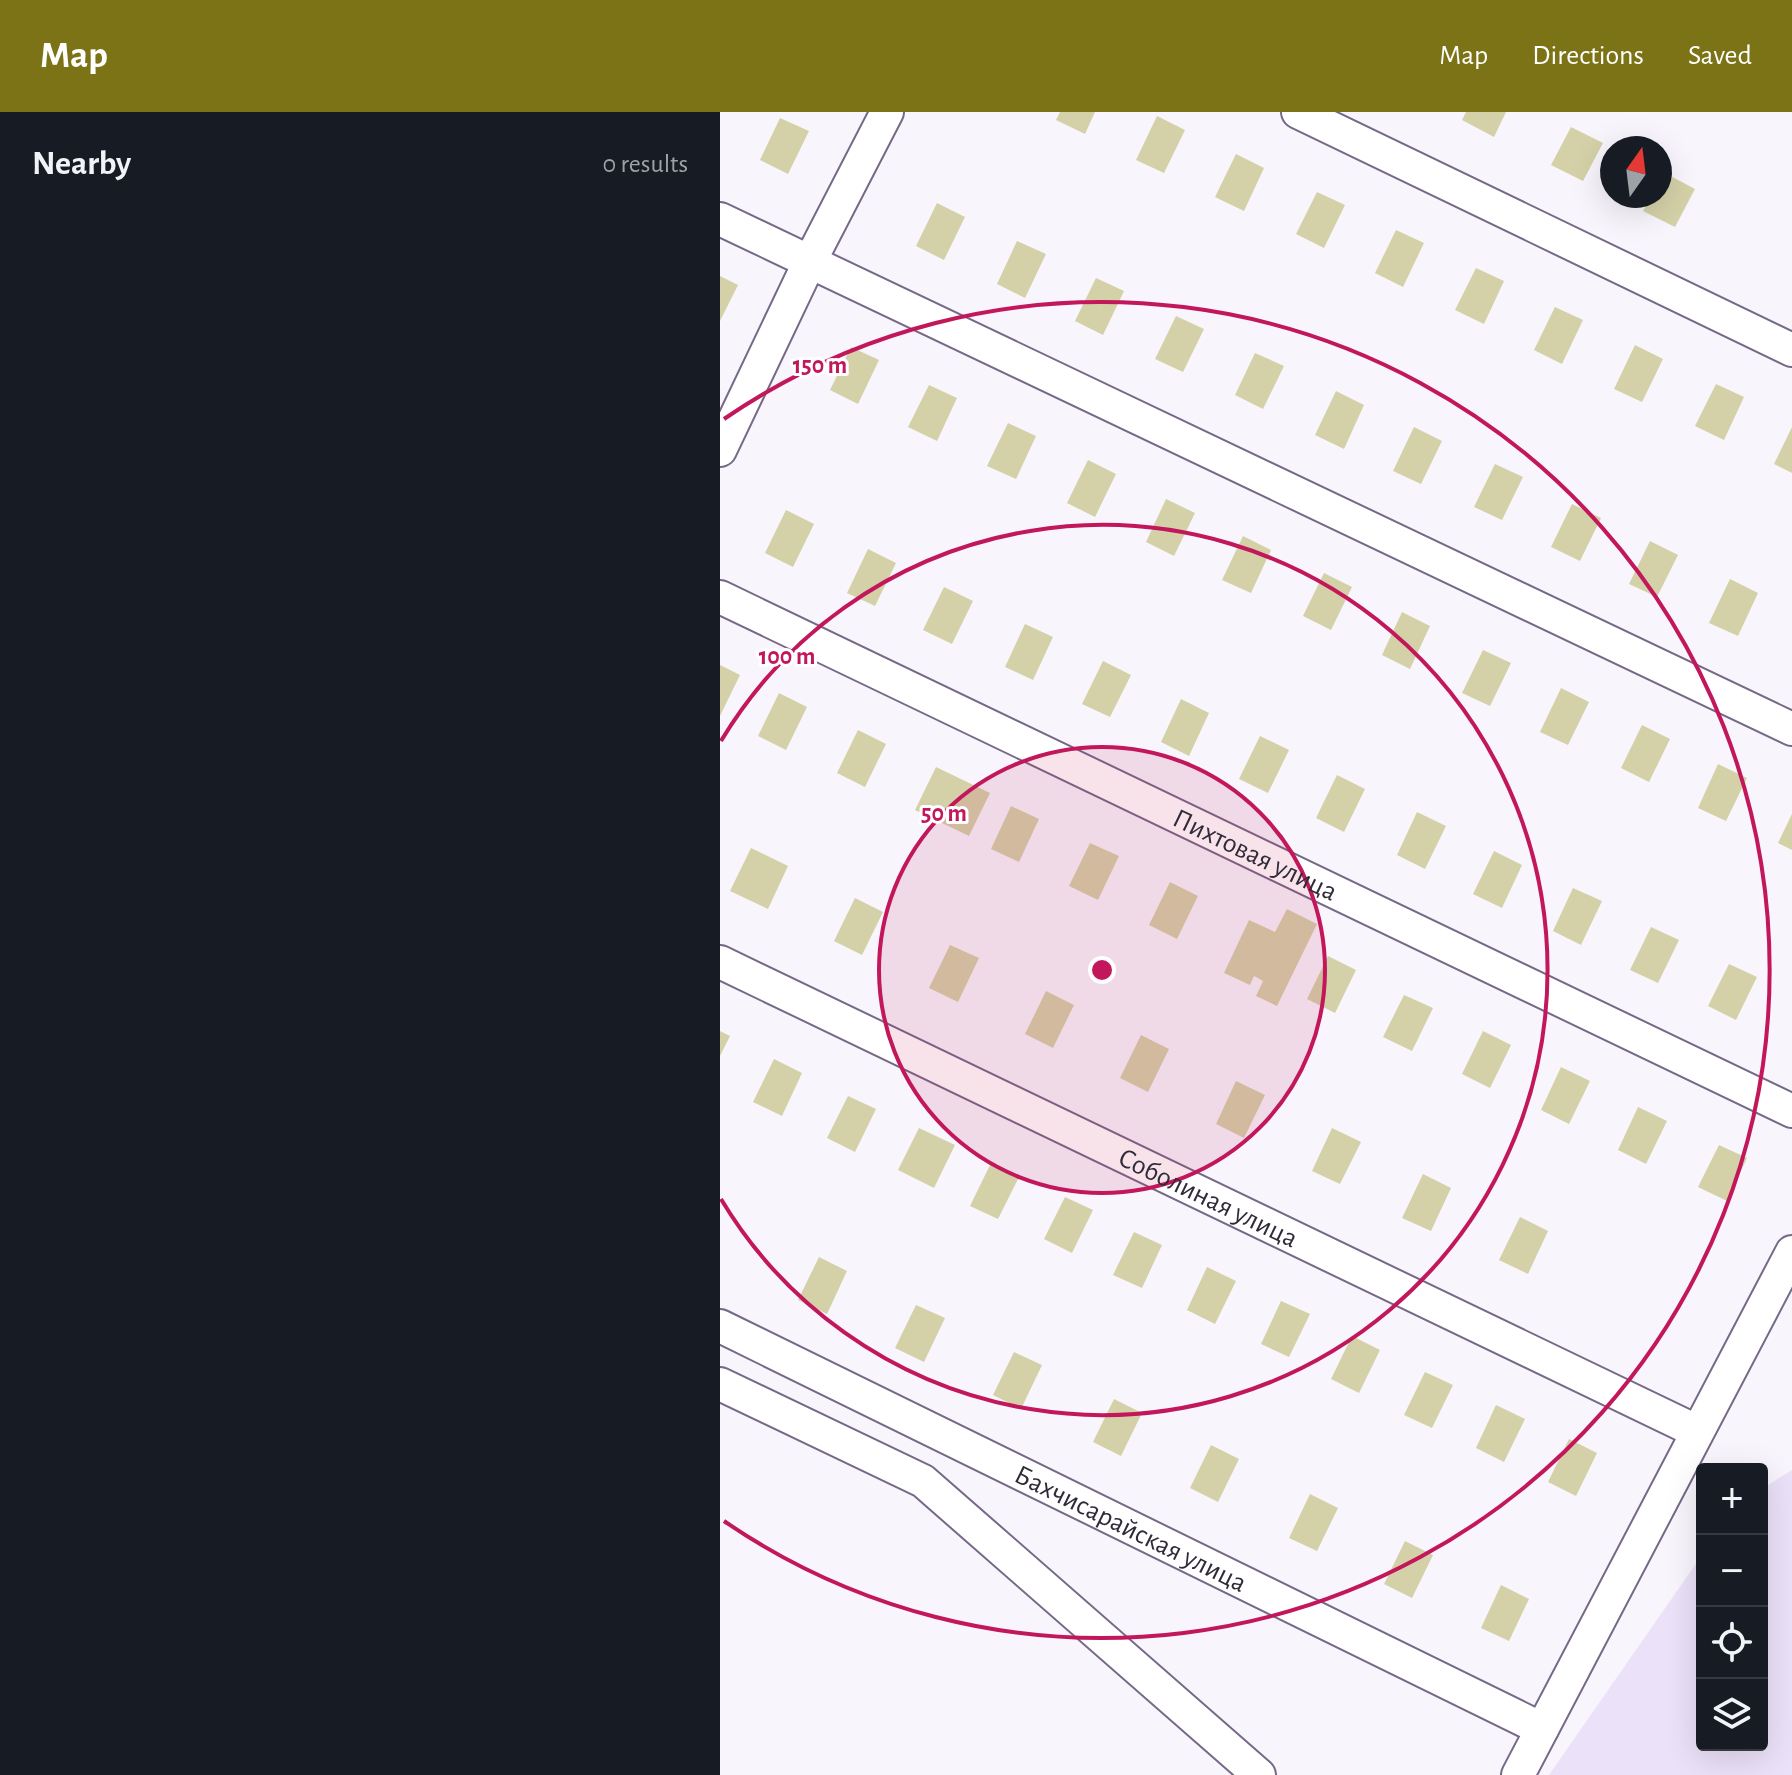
<!DOCTYPE html>
<meta charset="utf-8">
<style>
:root{--surface:#171b24;--page:#242831;--text:#f1f3f6;--muted:#9ea1a6;--line:#363941;--accent:#7b7316}
body{margin:0;font-family:"Alegreya Sans",sans-serif;background:var(--page);color:var(--text)}
.controls{position:absolute;right:24px;bottom:24px;display:grid;overflow:hidden;border-radius:8px;box-shadow:0 8px 32px #0002}
.controls button{width:72px;height:72px;display:grid;place-items:center;padding:0;border:0;border-bottom:2px solid var(--line);background:var(--surface);color:var(--text);font:40px sans-serif}
.compass{position:absolute;left:880px;top:24px;width:72px;height:72px;border-radius:50%;background:var(--surface);box-shadow:0 8px 32px #0002;rotate:14deg}
.list{margin:0;padding:0;list-style:none}
h2{display:flex;justify-content:space-between;align-items:center;height:104px;margin:0;padding:0 32px;font-size:34px}
h2 small{font-size:26px;font-weight:400;color:var(--muted)}
.icon{flex:none;width:44px;height:44px;fill:none;stroke:currentColor;stroke-width:2;stroke-linecap:round;stroke-linejoin:round}
.map{position:relative;flex:none;width:1072px;height:1663px;overflow:hidden}
header{display:flex;align-items:center;gap:48px;box-sizing:border-box;height:112px;padding:0 40px;background:var(--accent);color:#fff}
header strong{font-size:38px}
nav{display:flex;gap:44px;margin-inline-start:auto;font-size:28px}
main{display:flex}
aside{flex:1;background:var(--surface)}
.map>svg:first-child{display:block}
</style>
<header>
<strong>Map</strong>
<nav><a>Map</a><a>Directions</a><a>Saved</a></nav>
</header>
<main>
<aside>
<h2>Nearby<small>0 results</small></h2>
<ul class="list">
</ul>
</aside>
<div class="map">
<svg width="1072" height="1663" viewBox="0 0 1072 1663">
<rect width="100%" height="100%" fill="#f8f5fc"/>
<path fill="#ebe1f8" d="M1072 1358V1663H829L982 1443V1633H1042V1377Z"/>
<path fill="#d4d1a8" d="M340 0H375L365 22 336 8Z
M746 0H786L774 25 742 8Z
M437 4 465 18 444 61 416 48Z
M60 6 89 19 68 62 40 48Z
M851 15 883 31 863 69 831 53Z
M516 42 544 56 524 99 495 85Z
M943 60 975 77 955 115 923 99 931 84H940V66Z
M597 80 625 93 604 136 576 122Z
M217 91 245 105 224 148 196 134Z
M676 118 704 131 683 175 655 161Z
M297 129 326 142 305 186 277 172Z
M756 156 784 169 764 212 735 198Z
M0 164 18 173 0 209Z
M376 166 404 179 383 223 355 209Z
M835 195 863 208 842 252 814 238Z
M456 204 484 217 463 260 435 247Z
M915 233 943 247 922 290 894 277Z
M131 235 159 248 138 292 110 278Z
M535 241 564 254 543 297 515 283Z
M996 272 1024 285 1004 328 975 314Z
M209 273 237 286 217 329 188 315Z
M616 279 644 293 624 337 595 323Z
M288 311 316 324 296 367 267 354Z
M694 315 722 329 701 372 673 359Z
M1072 315V361L1054 352Z
M368 348 396 362 375 405 347 391Z
M775 352 803 365 782 408 754 395Z
M446 387 475 401 454 444 426 430Z
M852 392 881 406 860 449 831 435Z
M66 398 94 412 73 455 45 441Z
M523 424 551 438 531 481 502 468Z
M930 429 958 443 937 485 909 472Z
M148 437 176 451 155 494 127 481Z
M604 461 632 475 611 518 583 504Z
M1010 467 1038 481 1018 524 989 511Z
M224 475 253 489 232 532 203 518Z
M682 500 710 514 690 557 662 543Z
M305 512 333 525 313 568 285 555Z
M763 538 791 551 770 594 742 581Z
M383 549 411 563 390 605 362 592Z
M0 553 20 563 0 604Z
M841 576 869 590 848 633 820 620Z
M59 581 87 595 66 638 38 624Z
M461 587 489 601 469 644 441 630Z
M922 613 950 627 929 670 901 656Z
M138 618 166 632 145 675 117 661Z
M540 624 569 638 548 681 519 667Z
M998 652 1027 666 1006 709 978 696Z
M216 655 270 681 249 724 195 698Z
M617 663 645 677 624 720 596 706Z
M291 694 319 707 299 750 271 737Z
M697 700 726 714 705 757 677 743Z
M1072 702V738L1058 731Z
M370 731 399 744 378 788 349 774Z
M31 736 68 754 48 797 10 779Z
M774 739 802 753 782 796 753 782Z
M450 770 478 784 457 827 429 813Z
M853 776 882 789 861 833 833 819Z
M135 786 163 800 142 843 114 829Z
M567 797 597 812 557 894 536 884 543 869 534 864 530 873 504 861 529 808 555 820Z
M931 815 959 828 938 871 910 858Z
M230 833 259 846 238 890 209 876Z
M608 844 636 858 615 901 587 887Z
M1009 852 1037 865 1016 908 988 894Z
M326 879 354 893 333 936 305 922Z
M684 883 713 896 692 939 663 925Z
M0 919 10 924 0 944Z
M763 919 791 933 770 976 742 962Z
M421 923 449 937 428 980 400 966Z
M54 947 82 961 62 1004 33 990Z
M841 955 870 969 849 1012 821 998Z
M516 969 545 983 524 1026 496 1012Z
M128 984 156 997 135 1040 107 1026Z
M918 995 947 1009 926 1052 898 1038Z
M199 1016 235 1033 214 1076 178 1058Z
M612 1016 641 1030 620 1072 592 1059Z
M999 1033 1027 1046 1007 1089 978 1075Z
M271 1051 299 1065 278 1107 250 1094Z
M703 1062 731 1076 711 1119 682 1106Z
M345 1085 373 1098 352 1141 324 1127Z
M800 1105 828 1119 808 1162 779 1148Z
M414 1120 442 1133 422 1176 393 1163Z
M99 1145 127 1159 107 1202 78 1188Z
M487 1155 516 1169 495 1212 467 1198Z
M561 1189 590 1202 569 1245 541 1232Z
M196 1193 225 1206 204 1250 175 1236Z
M632 1224 660 1238 639 1281 611 1267Z
M294 1240 322 1253 301 1297 273 1283Z
M705 1260 733 1273 712 1316 684 1303Z
M394 1287 422 1301 401 1344 373 1330Z
M776 1293 805 1307 784 1350 756 1336Z
M849 1327 877 1341 856 1384 828 1370Z
M491 1333 519 1347 498 1390 470 1376Z
M590 1382 618 1396 597 1439 569 1426Z
M685 1429 713 1443 692 1486 664 1472Z
M781 1473 809 1487 789 1529 761 1516Z"/>
<g fill="none" stroke-linecap="round" stroke-linejoin="round">
<g stroke="#766887" stroke-width="36">
<g id="minor">
<path d="M578 0 1072 238"/>
<path d="M0 107 1072 617"/>
<path d="M0 338 89 151 167 0"/>
<path id="s1" d="M0 485 1072 999"/>
<path id="s2" d="M0 850 976 1319"/>
<path id="s3" d="M0 1214 822 1617"/>
<path d="M0 1272 203 1369 539 1663"/>
<path d="M798 1663 1072 1140"/>
</g>
</g>
<use href="#minor" stroke="#fff" stroke-width="32"/>
</g>
<circle cx="382" cy="858" r="223" fill="#c2185b" fill-opacity=".12"/>
<g fill="none" stroke="#c2185b" stroke-width="4">
<circle cx="382" cy="858" r="223"/>
<path d="M1 629A445 445 0 1 1 1 1087"/>
<path d="M4 307A668 668 0 1 1 4 1409"/>
</g>
<g text-anchor="middle" stroke-width="6" stroke-linejoin="round" paint-order="stroke">
<g font-size="28" fill="#312b38" stroke="#fff">
<text dy="10" stroke="none"><textPath href="#s1" startOffset="594">Пихтовая улица</textPath></text>
<text dy="10" stroke="none"><textPath href="#s2" startOffset="542">Соболиная улица</textPath></text>
<text dy="10" stroke="none"><textPath href="#s3" startOffset="458">Бахчисарайская улица</textPath></text>
</g>
</g>
<circle cx="382" cy="858" r="12" fill="#c2185b" stroke="#fff" stroke-width="4"/>
<g font-size="24" text-anchor="middle" font-weight="bold" fill="#c2185b" stroke="#fff" stroke-width="6" stroke-linejoin="round" paint-order="stroke">
<text x="100" y="261">150 m</text>
<text x="67" y="552">100 m</text>
<text x="224" y="709">50 m</text>
</g>
</svg>
<div class="controls">
<button>+</button>
<button>−</button>
<button><svg class="icon" aria-label="locate" viewBox="0 0 24 24"><circle cx="12" cy="12" r="6"/><path d="M12 2v4M12 18v4M2 12h4M18 12h4"/></svg></button>
<button><svg class="icon" aria-label="layers" viewBox="0 0 24 24"><path d="M12 4l9 5-9 5-9-5zM3 14l9 5 9-5"/></svg></button>
</div>
<svg class="compass" viewBox="-18 -18 36 36"><path d="M0-13l5 13h-10z" fill="#e53935"/><path d="M0 13l5-13h-10z" fill="#9ea1a6"/></svg>
</div>
</main>
